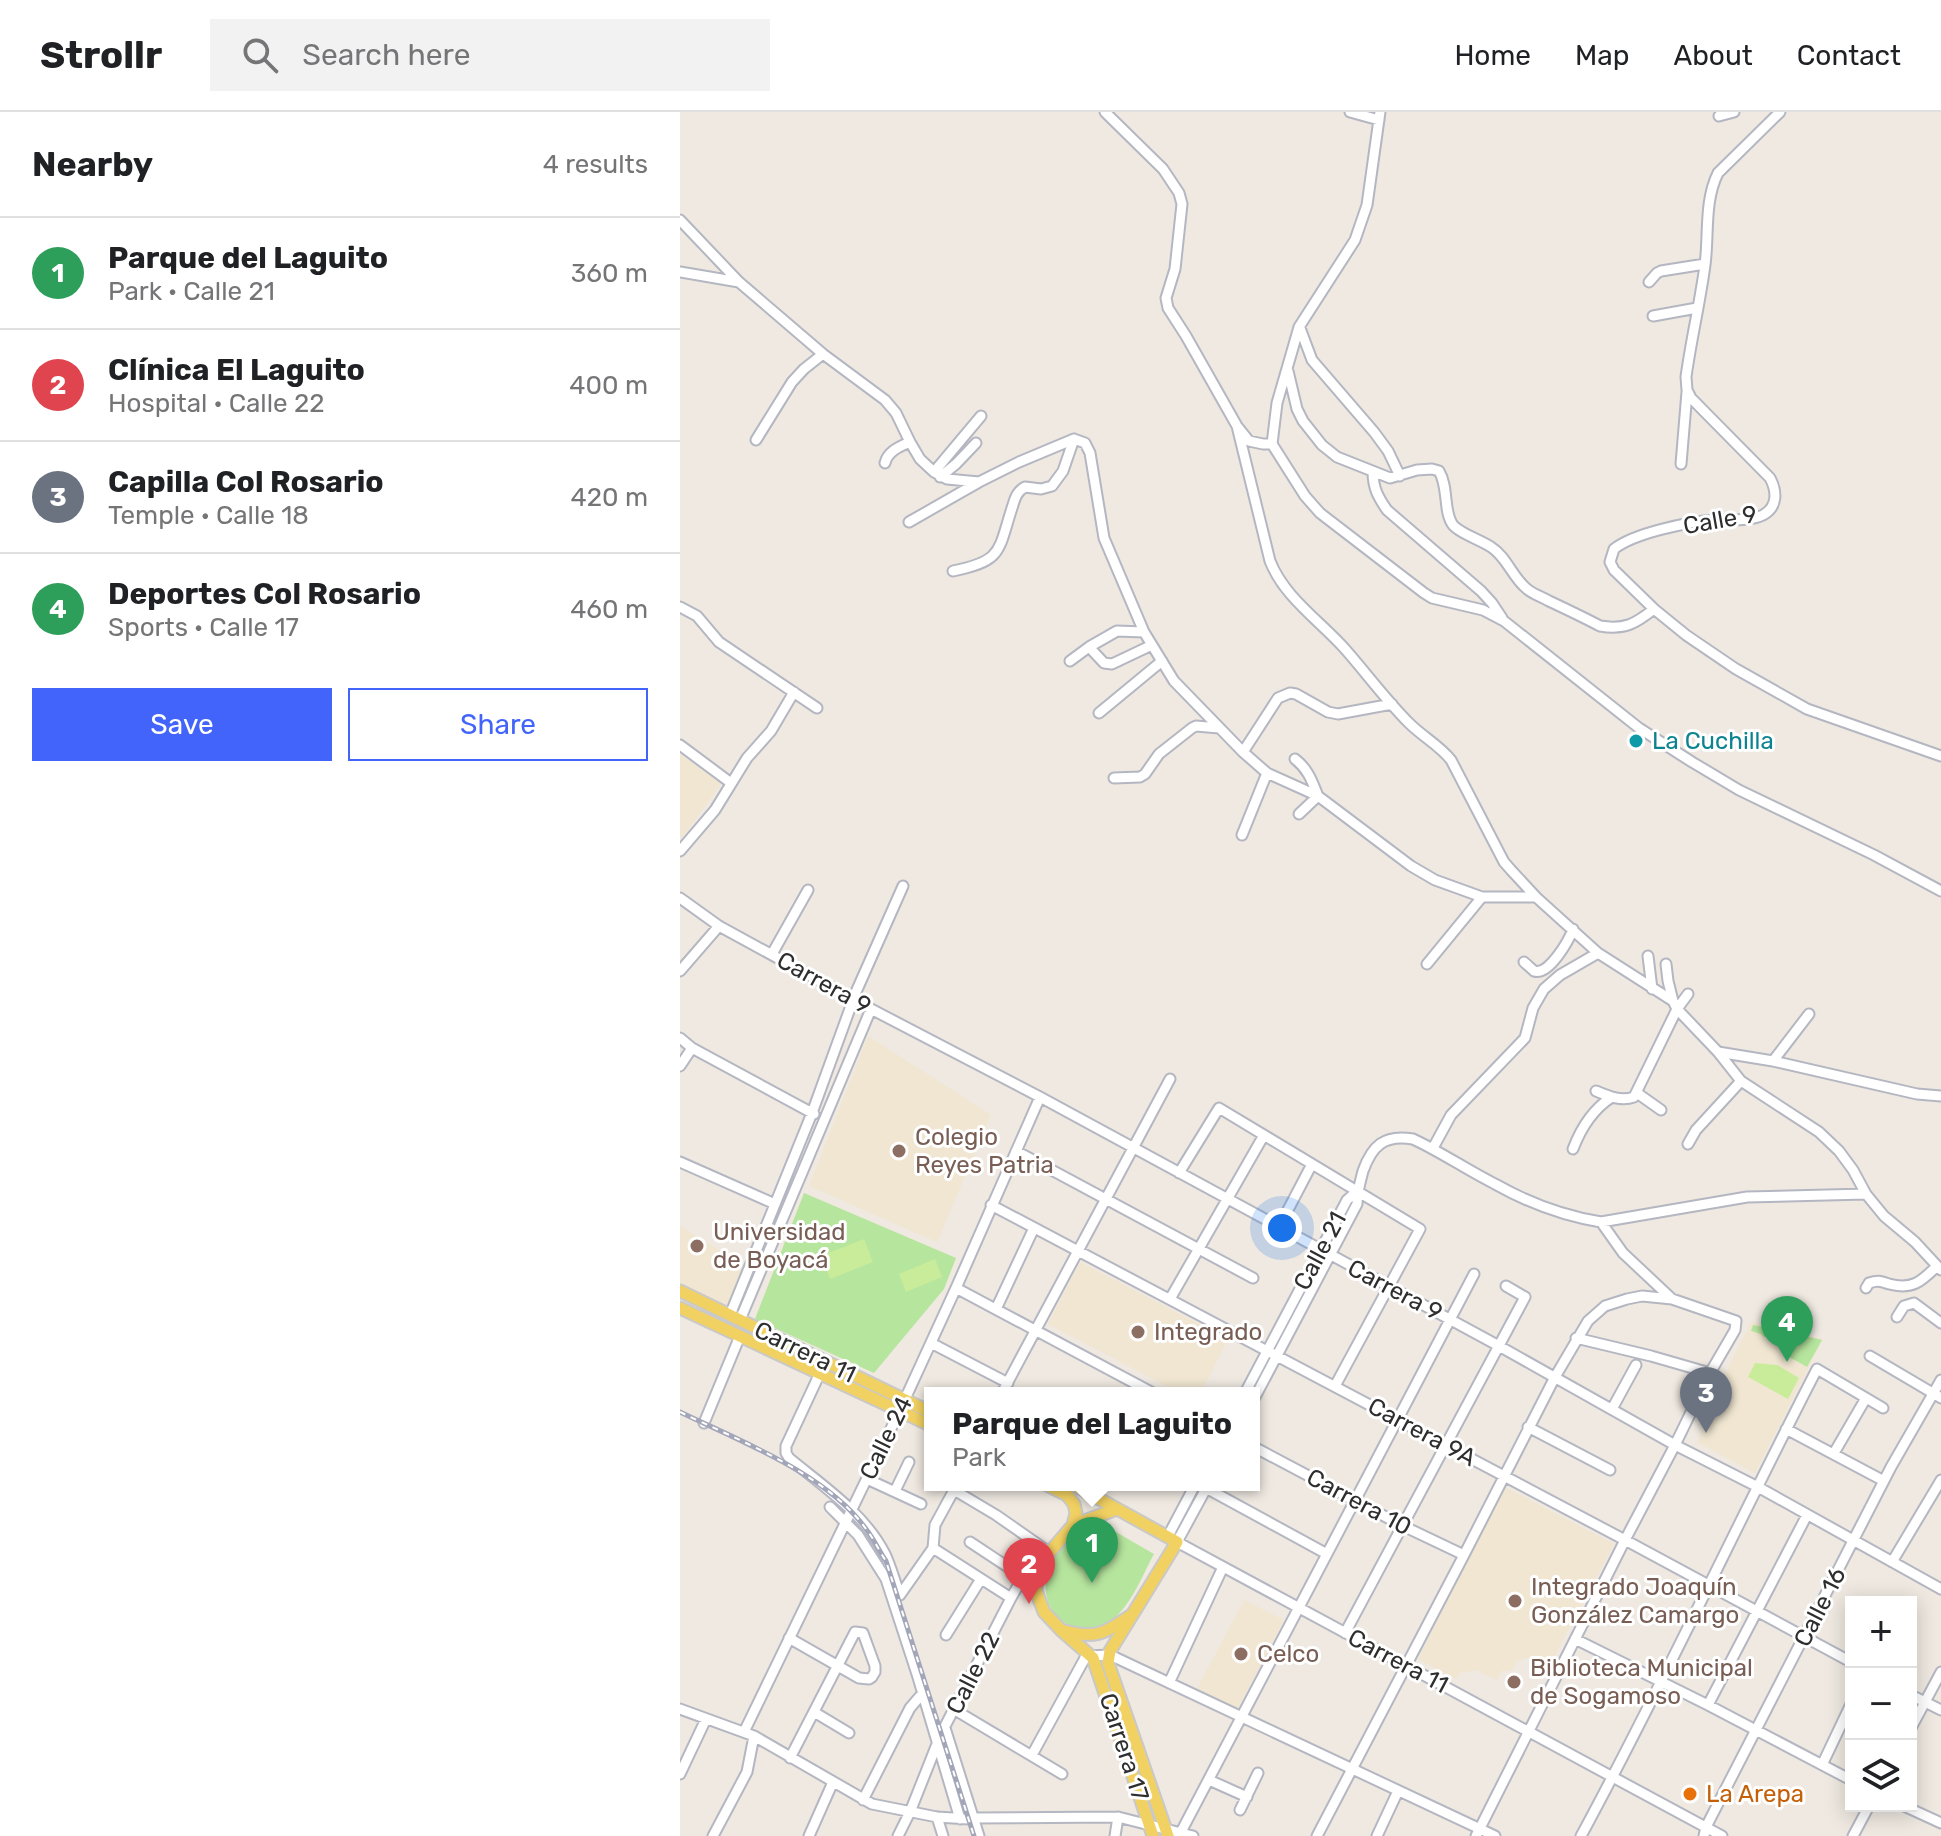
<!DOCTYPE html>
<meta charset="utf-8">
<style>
:root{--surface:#fff;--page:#f2f2f2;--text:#202124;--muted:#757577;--line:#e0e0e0;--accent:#4264fb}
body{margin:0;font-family:Rubik,sans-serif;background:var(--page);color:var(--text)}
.controls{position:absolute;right:24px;bottom:24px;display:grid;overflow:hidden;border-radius:0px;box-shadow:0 4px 20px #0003}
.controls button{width:72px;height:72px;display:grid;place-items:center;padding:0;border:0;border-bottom:2px solid var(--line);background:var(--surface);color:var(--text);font:40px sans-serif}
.you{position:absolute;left:602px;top:1116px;width:28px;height:28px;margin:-20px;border:6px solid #fff;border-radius:50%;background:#1a73e8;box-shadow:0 0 0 12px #1a73e833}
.badge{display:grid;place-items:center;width:52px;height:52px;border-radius:50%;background:var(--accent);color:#fff;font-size:26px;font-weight:700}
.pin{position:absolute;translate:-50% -66px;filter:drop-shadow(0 2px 4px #0008)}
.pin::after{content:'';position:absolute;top:42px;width:28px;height:24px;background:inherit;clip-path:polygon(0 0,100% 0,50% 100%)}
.popup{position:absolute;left:244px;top:1275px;width:336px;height:104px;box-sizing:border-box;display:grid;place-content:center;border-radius:0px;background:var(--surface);filter:drop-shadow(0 2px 6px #0005);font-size:26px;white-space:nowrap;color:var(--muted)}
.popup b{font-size:30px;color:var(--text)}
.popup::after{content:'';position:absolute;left:50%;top:100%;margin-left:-16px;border:16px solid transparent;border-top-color:var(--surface)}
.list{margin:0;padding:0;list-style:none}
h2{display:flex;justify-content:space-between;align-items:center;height:104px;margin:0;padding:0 32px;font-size:34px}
h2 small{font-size:26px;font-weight:400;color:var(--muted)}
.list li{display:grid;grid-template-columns:52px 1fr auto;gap:24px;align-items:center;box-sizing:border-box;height:112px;padding:0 32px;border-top:2px solid var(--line)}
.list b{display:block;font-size:30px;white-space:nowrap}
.list p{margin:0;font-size:26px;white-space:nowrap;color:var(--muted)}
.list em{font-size:26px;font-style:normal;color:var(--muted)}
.actions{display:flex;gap:16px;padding:24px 32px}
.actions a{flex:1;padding:18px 0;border:2px solid var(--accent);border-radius:0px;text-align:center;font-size:28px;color:var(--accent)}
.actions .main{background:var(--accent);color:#fff}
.icon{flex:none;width:44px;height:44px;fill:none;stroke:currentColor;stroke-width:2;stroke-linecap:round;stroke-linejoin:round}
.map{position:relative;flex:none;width:1261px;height:1724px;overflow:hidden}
header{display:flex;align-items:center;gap:48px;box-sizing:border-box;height:112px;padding:0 40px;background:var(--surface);border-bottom:2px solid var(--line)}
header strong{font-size:38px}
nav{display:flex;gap:44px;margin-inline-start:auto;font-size:28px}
.search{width:560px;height:72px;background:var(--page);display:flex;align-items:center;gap:20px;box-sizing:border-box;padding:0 28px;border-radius:0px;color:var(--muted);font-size:30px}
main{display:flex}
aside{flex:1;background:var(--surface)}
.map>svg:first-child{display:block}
</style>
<header>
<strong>Strollr</strong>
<div class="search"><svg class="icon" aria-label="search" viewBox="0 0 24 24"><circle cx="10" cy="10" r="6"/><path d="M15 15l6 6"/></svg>Search here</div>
<nav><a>Home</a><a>Map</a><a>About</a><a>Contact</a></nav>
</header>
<main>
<aside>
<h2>Nearby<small>4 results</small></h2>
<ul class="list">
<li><span class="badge" style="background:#2e9e5b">1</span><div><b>Parque del Laguito</b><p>Park · Calle 21</p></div><em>360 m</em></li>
<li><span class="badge" style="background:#e0444e">2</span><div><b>Clínica El Laguito</b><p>Hospital · Calle 22</p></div><em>400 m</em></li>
<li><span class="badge" style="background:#6b7280">3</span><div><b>Capilla Col Rosario</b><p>Temple · Calle 18</p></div><em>420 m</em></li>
<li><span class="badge" style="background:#2e9e5b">4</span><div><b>Deportes Col Rosario</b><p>Sports · Calle 17</p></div><em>460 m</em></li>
</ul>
<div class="actions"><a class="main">Save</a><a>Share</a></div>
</aside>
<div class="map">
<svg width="1261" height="1724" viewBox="0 0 1261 1724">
<rect width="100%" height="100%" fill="#efe9e1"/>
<path fill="#f0e6d1" d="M0 642 41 672 2 726 0 724Z
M188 924 311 1003 257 1130 129 1074Z
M0 1114 67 1155 51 1195 0 1172Z
M400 1150 548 1227 521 1281H500L368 1212Z
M1071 1210 1143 1227 1075 1361 1017 1330 1037 1287 1034 1285Z
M825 1375 934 1432 872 1549 853 1557 849 1546 837 1549 833 1558 821 1559 817 1568 796 1558 780 1561 776 1567 738 1547Z
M564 1488 604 1508 558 1596 517 1577Z"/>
<path fill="#b6e59e" d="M124 1081 276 1146 264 1177 194 1261 75 1207Z
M1073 1213 1102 1219V1222L1104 1219 1142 1228 1127 1255 1104 1242 1105 1237 1101 1235 1102 1225H1084L1081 1222 1071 1219Z
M429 1416 474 1442C461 1466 450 1497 426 1513 421 1517 416 1517 409 1517 364 1518 354 1466 378 1436 389 1422 412 1418 429 1416Z"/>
<path fill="#c9ec9a" d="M184 1127 193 1150 150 1167 141 1144Z
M255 1147 262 1165 226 1180 219 1162Z
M1075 1251 1097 1253 1119 1266 1108 1287 1068 1265Z"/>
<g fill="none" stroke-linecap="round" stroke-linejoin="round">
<g stroke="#b4b7c1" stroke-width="13">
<path id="minor" d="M425 0 483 57 499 81 502 92 495 157 486 186 488 196 506 224 557 314 569 329 583 332H592
M670 0 699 8
M700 0 687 93 675 128 619 215 597 291 592 332 625 384 640 401 744 481 752 486 803 498 824 509 959 616 1012 650 1059 678 1194 743 1261 779
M1100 0 1038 61C1024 89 1029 123 1025 153 1020 191 1011 228 1006 265L1007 278 1011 286 1090 366C1097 379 1098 395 1083 403 1069 410 1049 407 1034 408 1008 410 954 421 934 437L930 450 934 458 974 497 1006 523 1056 557 1127 597 1261 644
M1039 4 1054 0
M0 108 59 170 143 242 205 288 216 301 230 330 240 347 254 360 267 367 299 370
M0 160 59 170
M969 170 977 161 981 159 1025 152
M973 204 1017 196
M620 216 632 248 694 320 708 339 720 364
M608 259 617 297 623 309 642 333 657 345 710 366 737 358 752 357 759 359C769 376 763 400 773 413 779 421 801 428 811 435 827 445 832 465 847 477 853 482 862 485 869 489 886 497 903 505 920 514 945 518 955 512 974 497
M557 314 590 449C604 485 640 509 665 537 687 562 706 588 729 611 743 625 759 633 771 648L824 750 831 758 856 785 918 841 993 889 997 897 1038 940 1061 969 1139 1020 1159 1039 1173 1058 1186 1082 1204 1104 1235 1130 1261 1158
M76 328 112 270 124 257 143 242
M205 351C208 339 219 335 230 330
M1001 352 1007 280
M254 360 301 304
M693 360C693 376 698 385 707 398L801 479 812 491 822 506
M260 365 276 352 296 331
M229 410 299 370 339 350 394 327 405 331 410 341 424 426 464 520 494 569 563 640 587 661 638 684 731 754 755 768 802 785H856
M273 459C323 449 318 439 332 396 335 387 336 380 345 375L361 377 372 374 383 359 394 327
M0 495 17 504 39 530 137 596
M409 535 424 551 432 552 472 533
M390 549 409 535 437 519 464 520
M419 601 482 549
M0 633 51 671
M563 640 598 586 610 581 616 582 648 600 658 602 712 592
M615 647C628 657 632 669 638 684L619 702
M434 666 460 665 465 662 479 642 512 616 516 614 539 616
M562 723 587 661
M0 739 35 698 67 646 91 619 114 580
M0 786 39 814 191 897 360 985 819 1234 995 1333 1078 1375 1261 1477
M92 842 128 778
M968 844 972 877
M844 850C845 851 853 858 854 859 869 864 889 828 893 817
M747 852 802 785
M986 852 988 869 993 889
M0 859 39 814
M0 926 12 936 134 1002
M1038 940 1093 949 1237 982 1261 984
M1093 949 1129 902
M0 954 12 936
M916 979C928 984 941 990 954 985L997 897 1008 882
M957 981 981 998
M1008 1032 1016 1018 1061 969
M753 1036 771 1003 845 926 853 896 864 877 880 863 918 841
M893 1037C901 1016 913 997 932 985
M336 1039 573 1166
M0 1050 95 1092
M499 1061 539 996 740 1117 655 1274
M311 1093 945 1428 1171 1550
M921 1110 943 1141 992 1187
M599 1115 632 1052
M276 1176 473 1281
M1186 1176 1189 1171C1198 1168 1200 1169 1209 1172 1232 1178 1241 1170 1257 1154
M490 1187 584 1023
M316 1197 354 1116
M50 1203 132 1001 176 880 223 774
M1217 1205 1224 1194 1234 1191 1261 1211
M60 1208 191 897
M896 1226 971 1244 1030 1261
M251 1231 328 1271
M1190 1244 1261 1286
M140 1261 106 1334V1341L109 1346C144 1375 184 1401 205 1442 211 1455 215 1470 220 1483
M322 1281 490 967
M565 1281 667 1088 677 1079
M574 1287 677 1092C677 1080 680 1071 683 1059 692 1034 704 1022 733 1027 761 1040 787 1058 815 1072 847 1090 884 1104 921 1110L1067 1085 1186 1082
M932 1297 956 1253
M24 1311 60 1224
M848 1315 930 1358
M1106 1317 1204 1369
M574 1335 723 1414 784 1443
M1154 1341 1186 1286
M187 1367 241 1392
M528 1373 497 1430 1042 1724
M526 1376 647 1442
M215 1379 229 1350
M150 1395 178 1423 206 1467 237 1562 280 1707
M488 1424 515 1373
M290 1430 343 1465
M253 1436 331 1486
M1212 1450 1261 1368
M220 1483 253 1436 255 1413 274 1378 316 1403 369 1440
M665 1521 845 1185 826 1174
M266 1523 301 1467
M109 1526 179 1566 189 1567 192 1565 195 1560V1554L183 1521 175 1520 110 1646
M895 1527 1028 1593 1171 1668
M489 1571 543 1455
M1231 1583 1261 1598
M1028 1593 1127 1403
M0 1597 74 1624 192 1692 257 1705 289 1707 294 1706 438 1705 513 1724
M275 1598 382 1662
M134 1600 169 1621
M265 1616 299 1724
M1231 1616 1261 1560
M64 1620 220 1298 276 1176 360 985
M352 1643 405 1546 408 1544 430 1543 815 1724
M1142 1653 1171 1592
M0 1662 26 1607
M529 1668 567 1685
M183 1688 230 1596 242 1582
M1224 1694 1261 1711
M560 1698 578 1661
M257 1705 263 1724
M501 1720 794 1162
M33 1724 67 1660 74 1624
M129 1724 153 1670
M218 1724 230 1700 261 1622 331 1486 343 1465 358 1454
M435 1724 438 1705
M637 1724 784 1443 875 1265 908 1209 925 1194 947 1187 962 1184 992 1187 1056 1209 1055 1218 1030 1261 995 1333 945 1428 796 1724
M697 1724 718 1679
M901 1724C984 1571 1057 1412 1137 1257L1203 1296
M1024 1724 1026 1715 1211 1355 1261 1268
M1173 1724 1189 1694"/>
</g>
<g stroke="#c9c9c9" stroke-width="15">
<path id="major" d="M0 1179 250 1300
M0 1196 250 1313
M367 1373 387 1383 394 1392 396 1401 393 1413 358 1454 356 1479 364 1500 382 1519 413 1546 473 1724
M394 1373 497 1430 430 1539 428 1551 488 1724
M393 1413 437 1397
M385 1519C415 1527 424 1522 450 1504"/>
</g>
<use href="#minor" stroke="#fff" stroke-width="9"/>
<use href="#major" stroke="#f2d163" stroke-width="11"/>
<g stroke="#a3a6b8" stroke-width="5">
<path id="rail" d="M0 1300C60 1329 147 1362 186 1417 194 1427 199 1439 206 1449L294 1724"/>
</g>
<use href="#rail" stroke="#fff" stroke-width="2" stroke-dasharray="6" stroke-linecap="butt"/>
</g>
<circle fill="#0f9aa8" stroke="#fff" stroke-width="3" cx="956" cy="629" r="8"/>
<g fill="#8d6e63" stroke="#fff" stroke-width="3">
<circle cx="219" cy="1039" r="8"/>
<circle cx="17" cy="1134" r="8"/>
<circle cx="458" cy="1220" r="8"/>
<circle cx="835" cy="1489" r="8"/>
<circle cx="561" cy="1542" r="8"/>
<circle cx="834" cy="1570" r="8"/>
</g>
<circle fill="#e8710a" stroke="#fff" stroke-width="3" cx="1010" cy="1682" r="8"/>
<g text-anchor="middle" stroke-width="6" stroke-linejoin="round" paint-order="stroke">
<g font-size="24" fill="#2e2e2e" stroke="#fff">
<text transform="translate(1040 408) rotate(-10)" y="8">Calle 9</text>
<text transform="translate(144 871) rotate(29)" y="8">Carrera 9</text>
<text transform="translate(640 1139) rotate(-62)" y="8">Calle 21</text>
<text transform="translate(715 1178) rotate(28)" y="8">Carrera 9</text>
<text transform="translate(125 1240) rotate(26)" y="8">Carrera 11</text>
<text transform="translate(742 1320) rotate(28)" y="8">Carrera 9A</text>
<text transform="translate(206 1326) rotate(-64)" y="8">Calle 24</text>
<text transform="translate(679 1390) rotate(28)" y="8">Carrera 10</text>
<text transform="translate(1140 1495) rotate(-63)" y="8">Calle 16</text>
<text transform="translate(718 1549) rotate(28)" y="8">Carrera 11</text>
<text transform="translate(293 1561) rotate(-63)" y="8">Calle 22</text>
<text transform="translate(444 1635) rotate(72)" y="8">Carrera 17</text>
</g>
<g font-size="24" fill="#0d838f" stroke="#fff" text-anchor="start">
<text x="972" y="637">La Cuchilla</text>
</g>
<g font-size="24" fill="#785e54" stroke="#fff" text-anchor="start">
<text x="235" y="1033">Colegio<tspan x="235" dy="28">Reyes Patria</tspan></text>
<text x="33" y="1128">Universidad<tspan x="33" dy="28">de Boyacá</tspan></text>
<text x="474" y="1228">Integrado</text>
<text x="851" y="1483">Integrado Joaquín<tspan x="851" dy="28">González Camargo</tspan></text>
<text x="577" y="1550">Celco</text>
<text x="850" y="1564">Biblioteca Municipal<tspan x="850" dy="28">de Sogamoso</tspan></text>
</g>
<g font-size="24" fill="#c56008" stroke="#fff" text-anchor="start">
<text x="1026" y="1690">La Arepa</text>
</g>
</g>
</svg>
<div class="controls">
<button>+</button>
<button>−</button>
<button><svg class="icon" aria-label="layers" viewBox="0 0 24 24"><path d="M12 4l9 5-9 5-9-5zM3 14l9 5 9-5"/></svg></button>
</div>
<div class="you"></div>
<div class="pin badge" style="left:412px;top:1471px;background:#2e9e5b">1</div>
<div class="popup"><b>Parque del Laguito</b>Park</div>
<div class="pin badge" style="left:349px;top:1492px;background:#e0444e">2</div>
<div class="pin badge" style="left:1026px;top:1321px;background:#6b7280">3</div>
<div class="pin badge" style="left:1107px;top:1250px;background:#2e9e5b">4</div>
</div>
</main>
